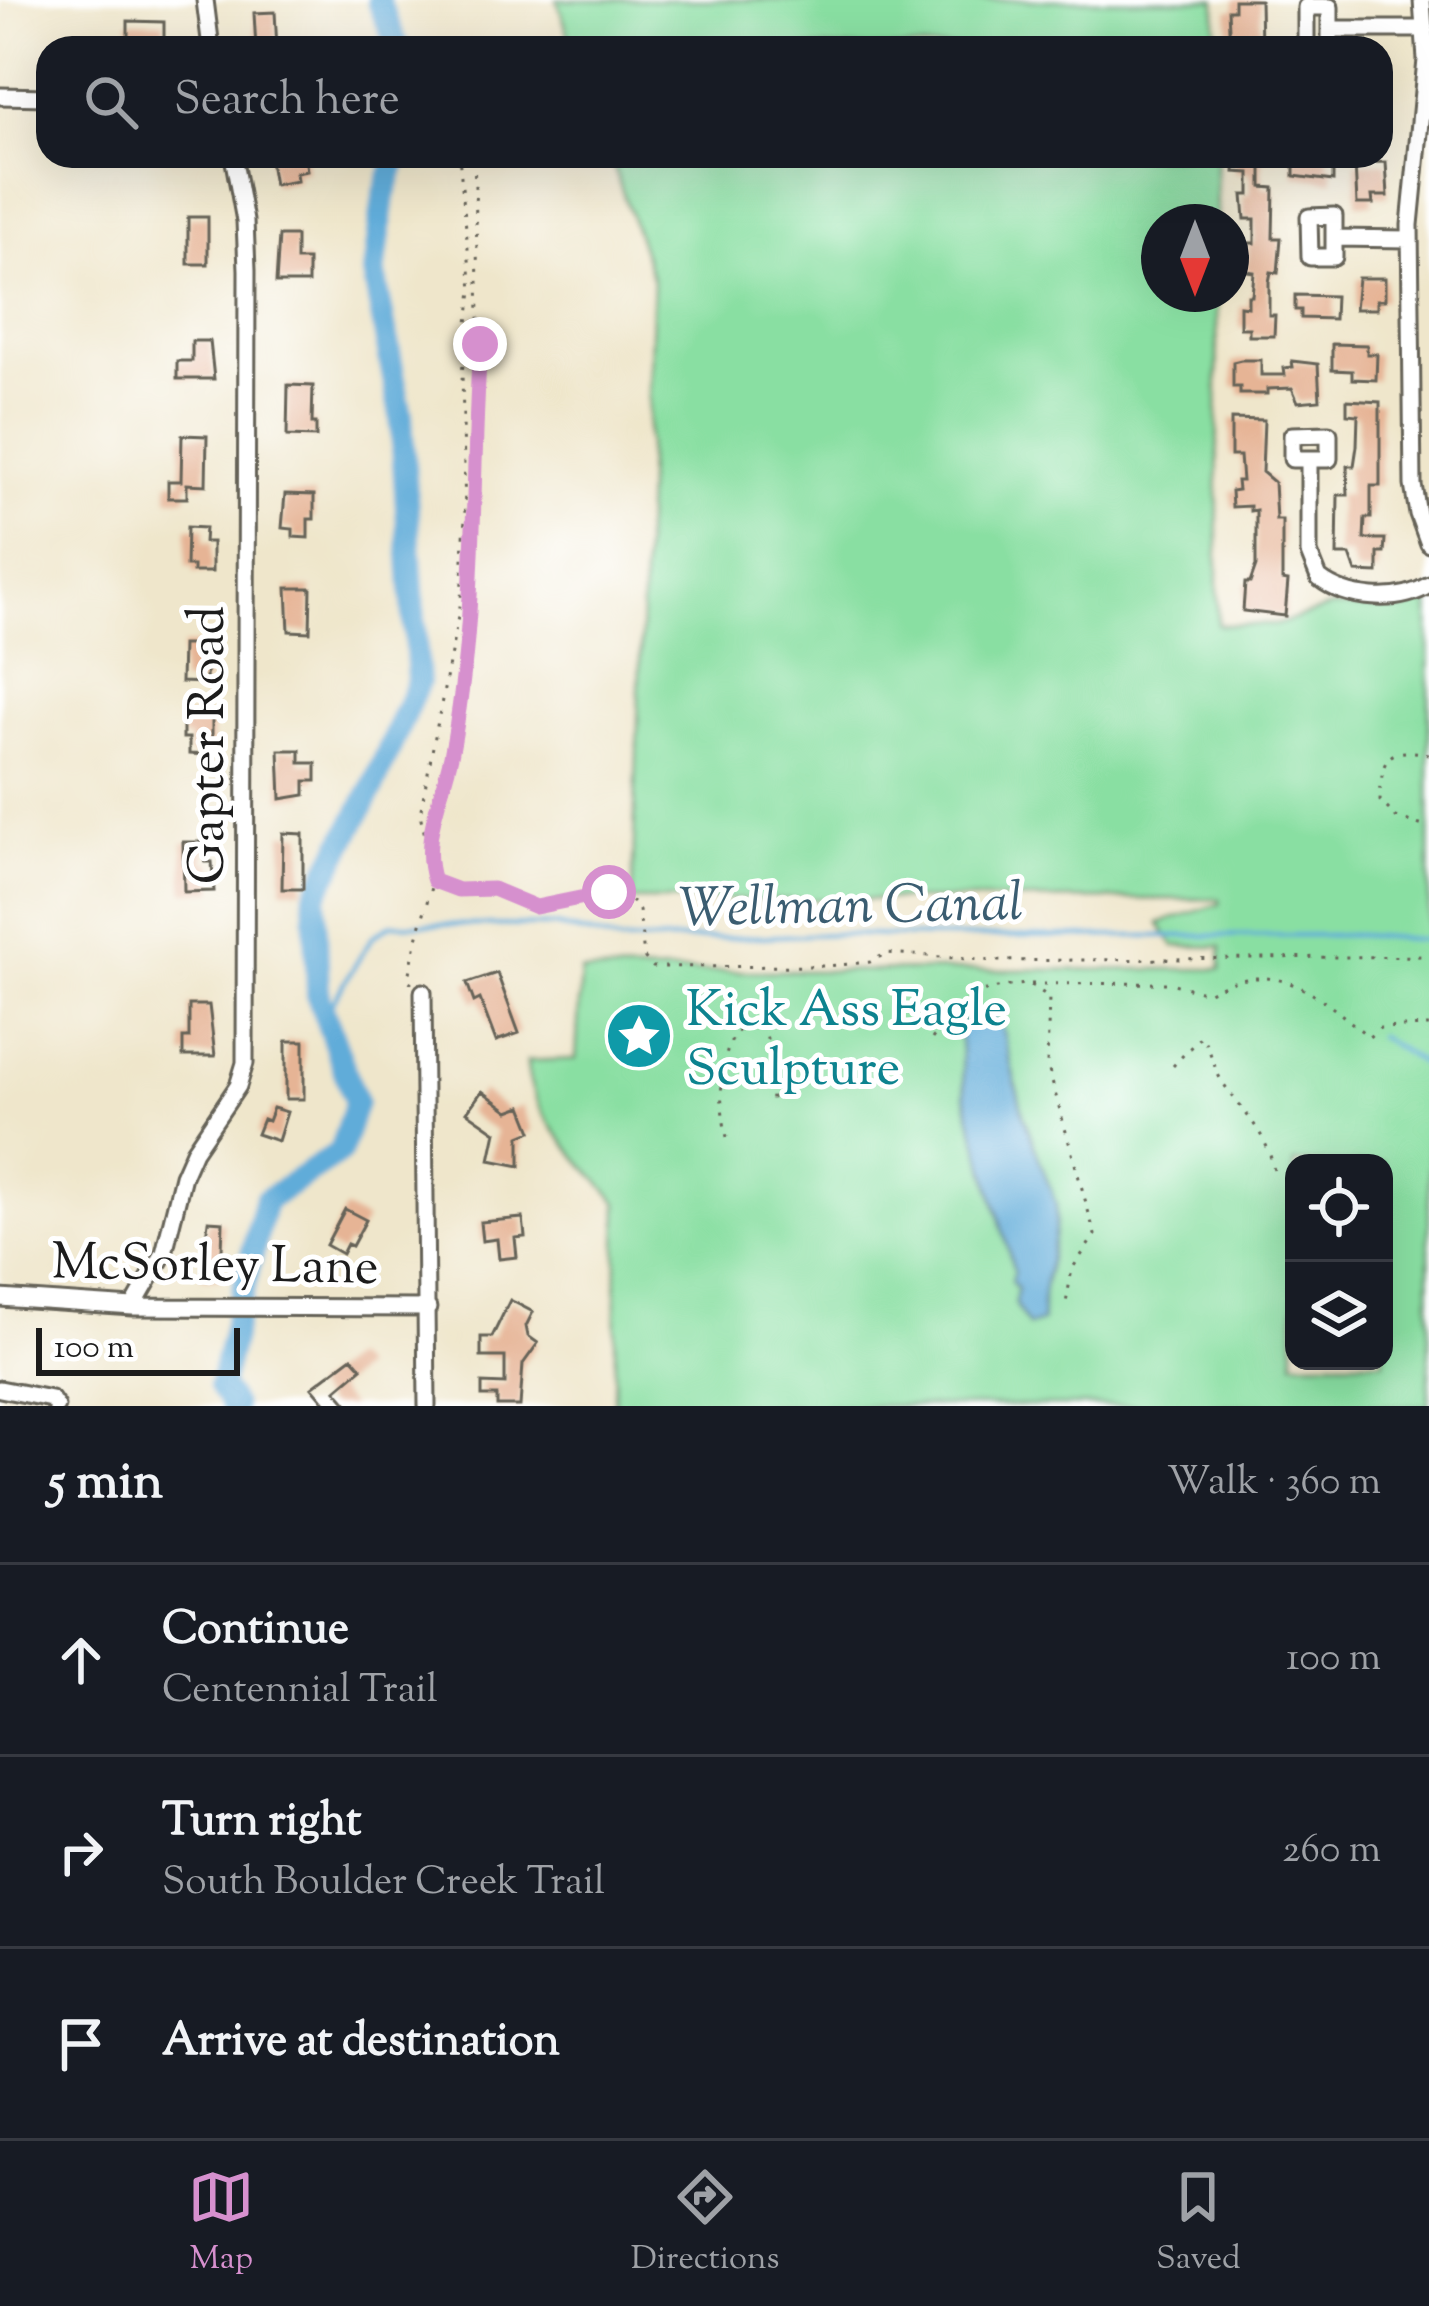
<!DOCTYPE html>
<meta charset="utf-8">
<style>
:root{--surface:#171b24;--page:#242831;--text:#f1f3f6;--muted:#9ea1a6;--line:#363941;--accent:#d690ce}
body{margin:0;font-family:"Sorts Mill Goudy",serif;background:var(--page);color:var(--text)}
.controls{position:absolute;right:36px;bottom:36px;display:grid;overflow:hidden;border-radius:24px;box-shadow:0 12px 48px #0002}
.controls button{width:108px;height:108px;display:grid;place-items:center;padding:0;border:0;border-bottom:3px solid var(--line);background:var(--surface);color:var(--text);font:60px sans-serif}
.compass{position:absolute;left:1141px;top:204px;width:108px;height:108px;border-radius:50%;background:var(--surface);box-shadow:0 12px 48px #0002;rotate:180deg}
.scale{position:absolute;left:36px;bottom:30px;width:204px;box-sizing:border-box;padding-left:12px;border:6px solid #1c1c1c;border-top:0;font-size:33px;line-height:42px;white-space:nowrap;color:#1c1c1c;-webkit-text-stroke:9px #fff;paint-order:stroke}
.stop{position:absolute;width:36px;height:36px;margin:-27px;border:9px solid #d690ce;border-radius:50%;background:#fff}
.stop.end{background:#d690ce;border-color:#fff;box-shadow:0 3px 12px #0008}
.list{margin:0;padding:0;list-style:none}
h2{display:flex;justify-content:space-between;align-items:center;height:156px;margin:0;padding:0 48px;font-size:51px}
h2 small{font-size:39px;font-weight:400;color:var(--muted)}
.list li{display:grid;grid-template-columns:78px 1fr auto;gap:36px;align-items:center;box-sizing:border-box;height:192px;padding:0 48px;border-top:3px solid var(--line)}
.list b{display:block;font-size:45px;white-space:nowrap}
.list p{margin:0;font-size:39px;white-space:nowrap;color:var(--muted)}
.list em{font-size:39px;font-style:normal;color:var(--muted)}
.icon{flex:none;width:66px;height:66px;fill:none;stroke:currentColor;stroke-width:2;stroke-linecap:round;stroke-linejoin:round}
.map{position:relative;flex:none;width:1429px;height:1406px;overflow:hidden}
.search{position:absolute;background:var(--surface);box-shadow:0 12px 48px #0002;left:36px;right:36px;top:36px;height:132px;display:flex;align-items:center;gap:30px;box-sizing:border-box;padding:0 42px;border-radius:36px;color:var(--muted);font-size:45px}
.sheet{height:732px;background:var(--surface)}
nav{display:flex;justify-content:space-around;align-items:center;box-sizing:border-box;height:168px;border-top:3px solid var(--line);background:var(--surface);font-size:33px;color:var(--muted)}
nav a{display:grid;justify-items:center;gap:6px}
nav .on{color:var(--accent)}
.map>svg:first-child{display:block}
</style>
<div class="map">
<svg width="1429" height="1406" viewBox="0 0 1429 1406">
<rect width="100%" height="100%" fill="#fff"/>
<filter id="ink" filterUnits="userSpaceOnUse"><feTurbulence type="fractalNoise" baseFrequency=".00833" numOctaves="2"/><feDisplacementMap in="SourceGraphic" scale="24" xChannelSelector="R" yChannelSelector="G"/><feConvolveMatrix kernelMatrix="1 2 1 2 8 2 1 2 1" color-interpolation-filters="sRGB"/></filter>
<filter id="wash" filterUnits="userSpaceOnUse"><feTurbulence type="fractalNoise" baseFrequency=".004" numOctaves="4" result="noise"/><feDisplacementMap in="SourceGraphic" scale="48" xChannelSelector="R" yChannelSelector="G"/><feGaussianBlur stdDeviation="2.7" result="paint"/><feColorMatrix in="noise" values="0 0 0 0 0 0 0 0 0 0 0 0 0 0 0 0 0 1.4 0 .05"/><feComposite in="paint" operator="in"/></filter>
<g filter="url(#wash)">
<rect width="100%" height="100%" fill="#efe6cb"/>
<path fill="#89dfa2" stroke="#527e5f" stroke-width="3" fill-rule="evenodd" d="M557 0H1216V48H573Z
M610 156H1216L1217 222H1159V294H1217L1218 625H1276L1331 607 1406 609 1429 596V1406H614L618 1203C584 1162 528 1117 527 1061L576 1059 581 972 1221 969V947L1174 946 1159 923 1220 904V899L632 900 653 280ZM1294 1163H1384V1361H1294Z"/>
<path fill="#60acd9" stroke="#3e647a" stroke-width="3" d="M970 1011 993 1015 1002 1028 1024 1117 1056 1204C1059 1244 1039 1282 1042 1322L1028 1326 1015 1304 1017 1289 1011 1281 1014 1271 965 1096 959 1029Z"/>
<g fill="none" stroke-linecap="round" stroke-linejoin="round">
<path stroke="#60acd9" stroke-width="4.5" d="M325 1015 372 937 392 924 555 926 622 942 833 934 940 937 1358 935 1429 940
M1379 1036 1429 1068"/>
<path stroke="#60acd9" stroke-width="24" d="M378 0 398 48
M233 1406 220 1386 265 1201 340 1152 356 1102 318 996 315 896 371 791 418 682 401 416 374 273 384 196 397 156"/>
</g>
<g id="blocks">
<path fill="#e6b495" d="M1234 0H1260L1261 48H1230L1228 10H1234Z
M275 12 277 48H256L254 13Z
M128 21 164 22V48H134V41H128Z
M269 156H305L307 171 296 173 297 181 274 185Z
M1236 156H1262V187L1274 188 1273 238H1281L1278 273 1271 272 1269 282V315H1275L1274 336H1249V328H1240V306L1248 307V296H1252L1254 272 1247 271 1249 243H1255V219H1245L1243 195H1250V173L1235 172Z
M1294 156H1328V166H1333V181L1294 176Z
M1386 162 1388 196H1372L1373 204H1357L1355 163Z
M188 217H208V264H188Z
M279 236H296V260H308V283H276Z
M1358 278H1385V300H1377V309H1355Z
M1295 295 1335 296 1334 319 1301 318V310H1295Z
M192 341H210L214 379H177V361H192Z
M1332 344 1367 345V354H1377L1376 380 1352 379V371L1332 370Z
M1241 360H1261V375H1285L1284 368 1293 367 1292 361 1318 364 1320 400 1298 402 1292 388 1267 389V394H1240V387H1233V362Z
M288 385 313 386 312 423H316V437L287 436Z
M1347 400 1380 402V486H1371V518H1365L1364 539H1385L1384 553H1378V573L1356 572 1350 555H1337L1338 495H1348L1347 466H1354L1357 446 1358 415 1347 414Z
M1231 419 1264 420 1262 472 1274 482 1276 520H1282V580L1288 581 1285 616 1243 611 1245 583H1250L1256 566V510L1250 511V506L1232 507 1231 491 1238 490 1237 481H1242L1240 456H1231Z
M182 435 207 436 206 485 187 484V498H168V481H181Z
M285 494 314 495V519H308V538L293 537V529L282 528Z
M187 527 205 528 204 542H212V572H193V566H186Z
M287 588H311L310 632 289 631Z
M182 645H207L206 683 181 682Z
M183 716 212 717V755L189 754V738H183Z
M279 750H300V763H316V781H305V795L281 799Z
M283 833 303 834V889H282Z
M183 842H204L205 862H212L214 891 184 892Z
M497 973 519 1033 496 1041 480 999 474 1002 467 983Z
M189 1005H209L215 1056H183V1038H189Z
M286 1041H304V1099H286Z
M482 1091 509 1111 522 1106 532 1131 520 1136V1166L490 1160 496 1132 467 1112Z
M273 1108 287 1112 278 1141 257 1134 263 1119 268 1121Z
M345 1209 366 1220 352 1246 347 1244 342 1254 326 1245Z
M523 1218 525 1237 515 1238 517 1257 499 1259 497 1239 482 1241 480 1222Z
M208 1221 223 1222 221 1279 201 1278Z
M510 1300 533 1312 526 1326 528 1336 538 1343 523 1364 520 1406H497V1396H482V1383L505 1384V1357H481V1337H492Z
M352 1357 362 1368 336 1390 350 1406H328L312 1387Z"/>
</g>
</g>
<g filter="url(#ink)">
<use href="#blocks" fill-opacity="0" stroke="#666359" stroke-width="3"/>
<g fill="none" stroke-linecap="round" stroke-linejoin="round">
<g stroke="#666359" stroke-width="21">
<path id="minor" d="M205 0 211 48
M1422 0 1426 60 1410 225 1413 485 1418 514 1429 544
M1330 29H1425
M1306 48V7H1330V48
M0 96 48 97
M1334 216V257H1310L1309 217Z
M1335 238 1409 239
M1329 434V459H1292V435Z
M1309 459V553L1319 578C1347 600 1398 604 1429 585
M423 992 427 1406
M0 1298 133 1307 428 1308
M133 1307 164 1253 183 1176 194 1151 238 1086 245 1063 247 270 245 221 233 156
M0 1389 51 1399 56 1406"/>
</g>
<path stroke="#666359" stroke-width="3" stroke-dasharray="3 9" stroke-linecap="butt" d="M1429 754C1383 746 1382 760 1380 801L1396 817 1429 828
M427 844 420 814 461 601 465 517 462 373 472 290 459 156
M434 881C456 889 476 886 499 891 512 893 520 904 533 906 569 912 613 873 639 910L644 957 653 967 827 966 870 962 887 953 995 961 1429 956
M412 983 409 981C413 947 423 919 431 887 434 875 426 863 428 850L450 758 470 615 480 344 474 156
M1031 984 1170 983 1207 993C1277 956 1315 993 1369 1037L1380 1028 1429 1026
M932 1039C962 996 977 988 1029 984L1049 997 1047 1064 1095 1235 1072 1269 1065 1309
M1173 1066 1201 1036C1211 1049 1213 1066 1221 1080 1242 1112 1267 1131 1274 1171
M727 1137C718 1101 715 1032 758 1017 773 1039 770 1075 772 1101"/>
<use href="#minor" stroke="#fff" stroke-width="15"/>
</g>
</g>
<g fill="none" stroke-linecap="round" stroke-linejoin="round" filter="url(#ink)">
<path stroke="#d690ce" stroke-width="15" d="M480 344C471 481 478 620 451 756 442 798 420 840 434 881L458 890 493 889 536 907 609 892"/>
</g>
<defs>
<g id="sight-disc" transform="scale(3.45)"><circle r="9.5" fill="#0f9aa8" stroke="#fff"/><path d="M0-6L1.8-2.2L6-1.7L2.9 1.2L3.7 5.4L0 3.3L-3.7 5.4L-2.9 1.2L-6-1.7L-1.8-2.2Z" fill="#fff"/></g>
</defs>
<g fill-rule="evenodd">
<use href="#sight-disc" x="639" y="1036"/>
</g>
<g text-anchor="middle" stroke-width="10" stroke-linejoin="round" paint-order="stroke">
<g font-size="51" fill="#1c1c1c" stroke="#fff">
<text transform="translate(205 745) rotate(-90)" y="18">Gapter Road</text>
<text transform="translate(215 1262) rotate(1)" y="18">McSorley Lane</text>
</g>
<g font-size="51" fill="#0d838f" stroke="#fff" text-anchor="start">
<text x="686" y="1025">Kick Ass Eagle<tspan x="686" dy="59">Sculpture</tspan></text>
</g>
<g font-size="54" font-style="italic" fill="#3b5d71" stroke="#fff">
<text transform="translate(851 903) rotate(-1)" y="19">Wellman Canal</text>
</g>
</g>
</svg>
<div class="controls">
<button><svg class="icon" aria-label="locate" viewBox="0 0 24 24"><circle cx="12" cy="12" r="6"/><path d="M12 2v4M12 18v4M2 12h4M18 12h4"/></svg></button>
<button><svg class="icon" aria-label="layers" viewBox="0 0 24 24"><path d="M12 4l9 5-9 5-9-5zM3 14l9 5 9-5"/></svg></button>
</div>
<svg class="compass" viewBox="-18 -18 36 36"><path d="M0-13l5 13h-10z" fill="#e53935"/><path d="M0 13l5-13h-10z" fill="#9ea1a6"/></svg>
<div class="scale">100 m</div>
<div class="stop" style="left:609px;top:892px"></div>
<div class="stop end" style="left:480px;top:344px"></div>
<div class="search"><svg class="icon" aria-label="search" viewBox="0 0 24 24"><circle cx="10" cy="10" r="6"/><path d="M15 15l6 6"/></svg>Search here</div>
</div>
<section class="sheet">
<h2>5 min<small>Walk · 360 m</small></h2>
<ul class="list">
<li><svg class="icon" aria-label="ahead" viewBox="0 0 24 24"><path d="M12 20V5M6 11l6-6 6 6"/></svg><div><b>Continue</b><p>Centennial Trail</p></div><em>100 m</em></li>
<li><svg class="icon" aria-label="right" viewBox="0 0 24 24"><path d="M7 20v-9h11M14 6l5 5-5 5"/></svg><div><b>Turn right</b><p>South Boulder Creek Trail</p></div><em>260 m</em></li>
<li><svg class="icon" aria-label="arrive" viewBox="0 0 24 24"><path d="M6 21V4h12l-3 4 3 4H6"/></svg><div><b>Arrive at destination</b></div></li>
</ul>
</section>
<nav>
<a class="on"><svg class="icon" aria-label="map" viewBox="0 0 24 24"><path d="M3 6l6-2 6 2 6-2v14l-6 2-6-2-6 2zM9 4v14M15 6v14"/></svg>Map</a>
<a><svg class="icon" aria-label="directions" viewBox="0 0 24 24"><path d="M12 3l9 9-9 9-9-9zM9 14v-3h6M13 9l2 2-2 2"/></svg>Directions</a>
<a><svg class="icon" aria-label="saved" viewBox="0 0 24 24"><path d="M7 4h10v16l-5-4-5 4z"/></svg>Saved</a>
</nav>
